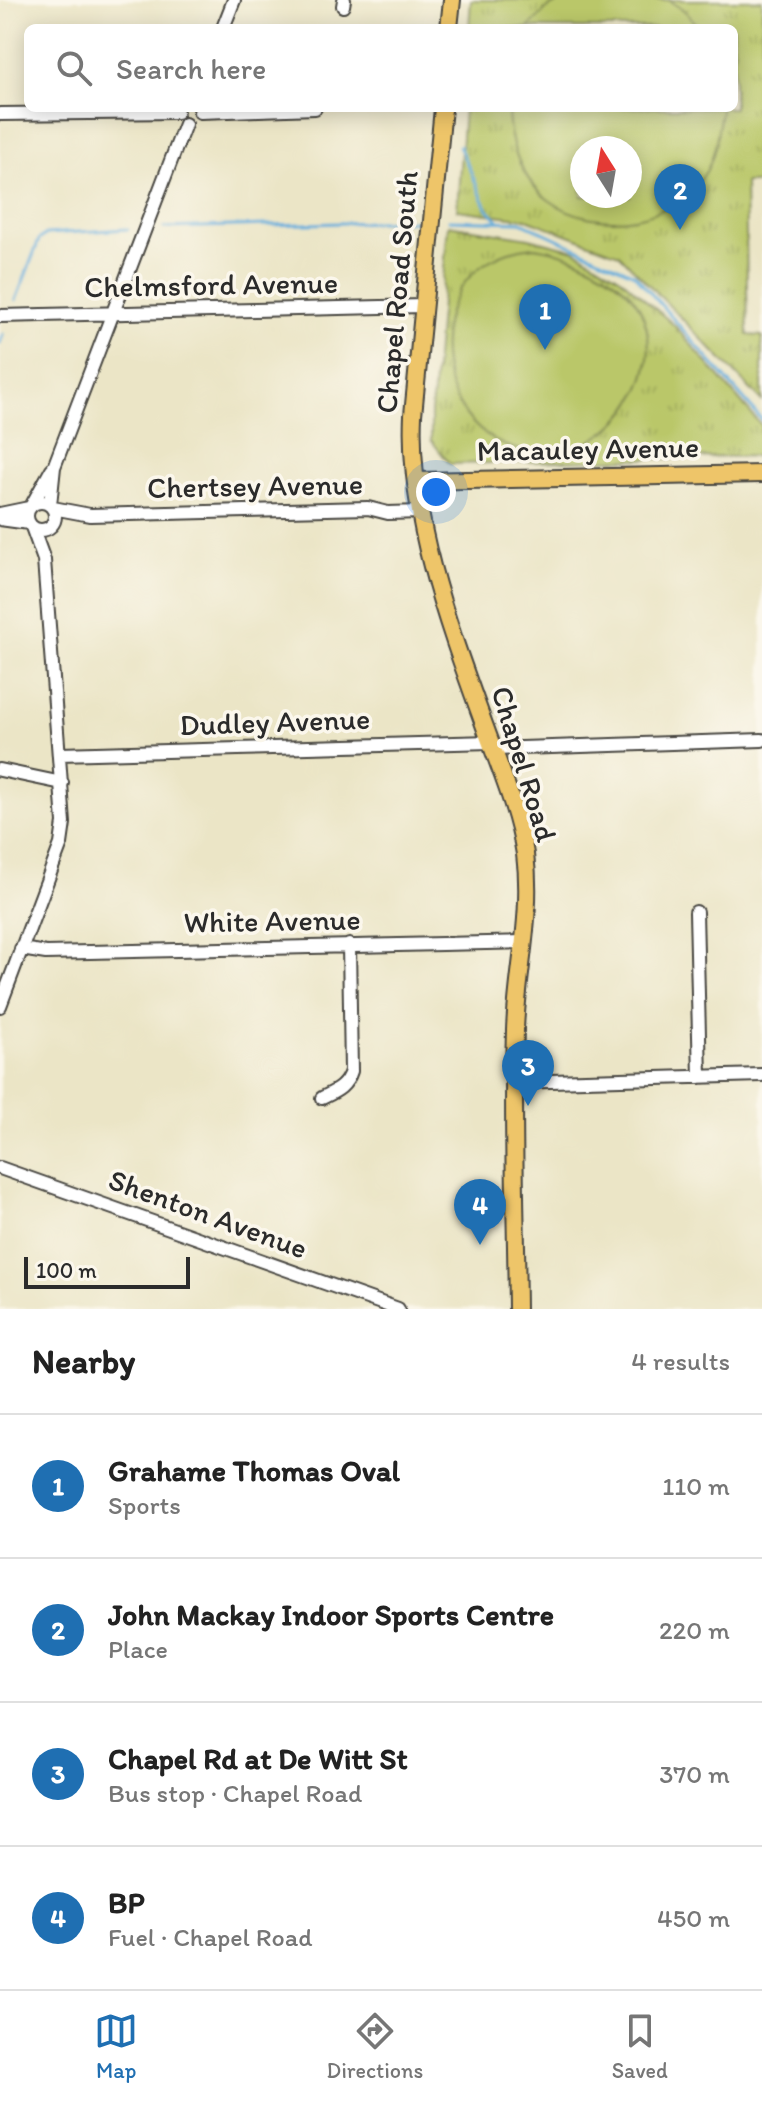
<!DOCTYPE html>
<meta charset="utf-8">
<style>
:root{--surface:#fff;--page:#f6f6f6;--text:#222;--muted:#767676;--line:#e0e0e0;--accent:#1f6fb2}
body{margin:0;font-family:Itim,sans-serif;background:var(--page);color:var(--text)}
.compass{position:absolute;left:570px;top:136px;width:72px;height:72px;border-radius:50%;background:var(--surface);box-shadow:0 4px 20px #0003;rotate:349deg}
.scale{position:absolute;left:24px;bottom:20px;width:166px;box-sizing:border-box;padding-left:8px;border:4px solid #2b2b2b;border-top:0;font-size:22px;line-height:28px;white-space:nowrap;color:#2b2b2b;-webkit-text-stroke:6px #fbf7ec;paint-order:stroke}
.you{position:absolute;left:436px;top:492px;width:28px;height:28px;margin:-20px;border:6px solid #fff;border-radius:50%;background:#1a73e8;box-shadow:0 0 0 12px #1a73e833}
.badge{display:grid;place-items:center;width:52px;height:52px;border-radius:50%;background:var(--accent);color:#fff;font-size:26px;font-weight:700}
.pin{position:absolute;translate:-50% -66px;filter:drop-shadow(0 2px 4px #0008)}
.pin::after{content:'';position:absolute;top:42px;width:28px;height:24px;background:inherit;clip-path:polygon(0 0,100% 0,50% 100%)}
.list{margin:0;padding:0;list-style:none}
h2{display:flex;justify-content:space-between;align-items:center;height:104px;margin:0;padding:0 32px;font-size:34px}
h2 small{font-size:26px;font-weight:400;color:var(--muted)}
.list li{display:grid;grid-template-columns:52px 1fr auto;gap:24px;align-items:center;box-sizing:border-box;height:144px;padding:0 32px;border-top:2px solid var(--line)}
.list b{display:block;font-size:30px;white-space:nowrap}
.list p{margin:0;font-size:26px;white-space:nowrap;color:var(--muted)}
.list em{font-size:26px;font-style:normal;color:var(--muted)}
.icon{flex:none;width:44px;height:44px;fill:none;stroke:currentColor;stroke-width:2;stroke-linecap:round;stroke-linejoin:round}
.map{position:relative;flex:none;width:762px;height:1309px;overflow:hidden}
.search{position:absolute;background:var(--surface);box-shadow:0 4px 20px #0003;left:24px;right:24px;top:24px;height:88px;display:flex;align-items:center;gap:20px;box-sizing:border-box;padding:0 28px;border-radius:12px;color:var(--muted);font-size:30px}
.sheet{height:680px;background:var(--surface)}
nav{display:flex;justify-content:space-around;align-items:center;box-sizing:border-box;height:112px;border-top:2px solid var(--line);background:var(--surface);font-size:22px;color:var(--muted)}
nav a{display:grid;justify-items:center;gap:4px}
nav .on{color:var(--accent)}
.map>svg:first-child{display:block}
</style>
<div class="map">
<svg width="762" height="1309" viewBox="0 0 762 1309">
<defs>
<pattern id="park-tufts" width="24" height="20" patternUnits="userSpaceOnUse" patternTransform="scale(2)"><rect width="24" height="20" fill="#bac769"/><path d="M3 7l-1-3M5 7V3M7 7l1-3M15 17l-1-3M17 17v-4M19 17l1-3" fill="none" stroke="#a0ab5b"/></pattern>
</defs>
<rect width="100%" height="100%" fill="#fbf7ec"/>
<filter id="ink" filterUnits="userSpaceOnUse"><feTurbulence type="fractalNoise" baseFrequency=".0125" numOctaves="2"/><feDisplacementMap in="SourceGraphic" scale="16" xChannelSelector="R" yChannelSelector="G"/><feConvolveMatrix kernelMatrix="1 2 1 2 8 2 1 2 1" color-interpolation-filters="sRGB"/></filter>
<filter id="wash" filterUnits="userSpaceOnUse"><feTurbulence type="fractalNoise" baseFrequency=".006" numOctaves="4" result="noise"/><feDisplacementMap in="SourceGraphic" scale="32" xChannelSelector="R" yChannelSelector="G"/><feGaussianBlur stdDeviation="1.8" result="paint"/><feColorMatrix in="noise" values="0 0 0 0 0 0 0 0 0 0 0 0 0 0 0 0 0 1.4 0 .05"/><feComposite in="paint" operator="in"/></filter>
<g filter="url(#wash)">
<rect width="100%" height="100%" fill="#ebe5c6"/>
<path fill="url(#park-tufts)" stroke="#72794a" stroke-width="2" fill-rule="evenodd" d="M471 0H762V183H745L748 335 762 336V401L619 254 527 219 457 210 464 108H734V28H469ZM582 148H630V196H582Z
M448 225 529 238 575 250 621 278 675 326 762 426V456L450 464 431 440V413Z"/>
<path fill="#bac769" stroke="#72794a" stroke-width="2" fill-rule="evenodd" d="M563 0H668L685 11 700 28H528L548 8Z
M508 108H721V110C718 130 716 152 707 170 677 223 597 235 549 200 521 180 508 142 508 108ZM630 148V196H582V148Z
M534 247C568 251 625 277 640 309 669 369 622 442 560 451 423 470 398 260 534 247Z"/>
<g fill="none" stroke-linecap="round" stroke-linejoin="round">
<path stroke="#65addc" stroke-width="3" d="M459 146 487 208 498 220
M449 220 521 222 634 274 762 420
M164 228 415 221
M16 300 39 240 46 234 128 229
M0 343 3 334"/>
</g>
</g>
<g filter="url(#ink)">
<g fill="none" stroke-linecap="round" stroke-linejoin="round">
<g stroke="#484742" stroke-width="16">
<path id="minor" d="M343 6 344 0
M223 28 234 0
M200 112 315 108
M0 114 177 112
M0 316 423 306
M27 516a14 14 0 1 1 28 0a14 14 0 1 1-28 0Z
M32 505 52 469
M50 505 54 467 185 124
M53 508 90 515 368 508 388 513 420 512
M0 514 29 508
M0 519 29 523
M493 749 762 740
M60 754 491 742
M0 770 62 783
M696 912 700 1077
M21 949 46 953 525 942
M0 1006 61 844 64 823 44 560 32 527
M515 1082 762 1075
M322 1098C336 1091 346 1087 351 1071L349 945
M0 1168 398 1309"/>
</g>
<g stroke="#484742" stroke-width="20">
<path id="major" d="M449 28 452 0
M443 108 413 415C408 520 450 630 485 727 500 769 518 810 525 854 533 914 517 971 515 1030 512 1123 516 1216 517 1309
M416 481 762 474"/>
</g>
<use href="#minor" stroke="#fff" stroke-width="12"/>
<use href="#major" stroke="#eec569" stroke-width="16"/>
</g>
</g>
<g text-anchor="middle" stroke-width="7" stroke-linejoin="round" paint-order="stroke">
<g font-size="30" fill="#2b2b2b" stroke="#fbf7ec">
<text transform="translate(211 285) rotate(-1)" y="10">Chelmsford Avenue</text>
<text transform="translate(397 292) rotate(-85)" y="10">Chapel Road South</text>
<text transform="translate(588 449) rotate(-1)" y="10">Macauley Avenue</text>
<text transform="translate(255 486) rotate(-1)" y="10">Chertsey Avenue</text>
<text transform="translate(275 722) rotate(-2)" y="10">Dudley Avenue</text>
<text transform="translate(524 764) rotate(73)" y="10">Chapel Road</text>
<text transform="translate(272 921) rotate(-1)" y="10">White Avenue</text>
<text transform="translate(208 1214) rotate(20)" y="10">Shenton Avenue</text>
</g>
</g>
</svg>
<svg class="compass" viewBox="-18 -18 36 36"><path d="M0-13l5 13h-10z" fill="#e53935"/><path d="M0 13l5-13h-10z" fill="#767676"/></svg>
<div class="scale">100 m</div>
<div class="you"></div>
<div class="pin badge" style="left:545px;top:350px">1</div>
<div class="pin badge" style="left:680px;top:230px">2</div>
<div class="pin badge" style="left:528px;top:1106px">3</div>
<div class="pin badge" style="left:480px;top:1245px">4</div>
<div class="search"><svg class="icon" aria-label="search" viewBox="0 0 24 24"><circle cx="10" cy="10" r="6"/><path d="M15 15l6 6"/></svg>Search here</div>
</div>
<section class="sheet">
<h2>Nearby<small>4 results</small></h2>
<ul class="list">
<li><span class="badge">1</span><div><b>Grahame Thomas Oval</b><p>Sports</p></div><em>110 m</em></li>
<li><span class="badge">2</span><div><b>John Mackay Indoor Sports Centre</b><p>Place</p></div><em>220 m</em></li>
<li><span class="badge">3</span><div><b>Chapel Rd at De Witt St</b><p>Bus stop · Chapel Road</p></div><em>370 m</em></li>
<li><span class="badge">4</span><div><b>BP</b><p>Fuel · Chapel Road</p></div><em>450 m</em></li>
</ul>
</section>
<nav>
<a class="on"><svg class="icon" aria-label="map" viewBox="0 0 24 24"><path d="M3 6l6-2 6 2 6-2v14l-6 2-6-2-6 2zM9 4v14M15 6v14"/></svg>Map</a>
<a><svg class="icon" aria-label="directions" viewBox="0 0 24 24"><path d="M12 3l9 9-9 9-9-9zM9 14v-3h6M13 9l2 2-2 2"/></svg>Directions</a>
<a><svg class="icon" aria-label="saved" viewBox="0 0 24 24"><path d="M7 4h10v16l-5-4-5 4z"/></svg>Saved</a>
</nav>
